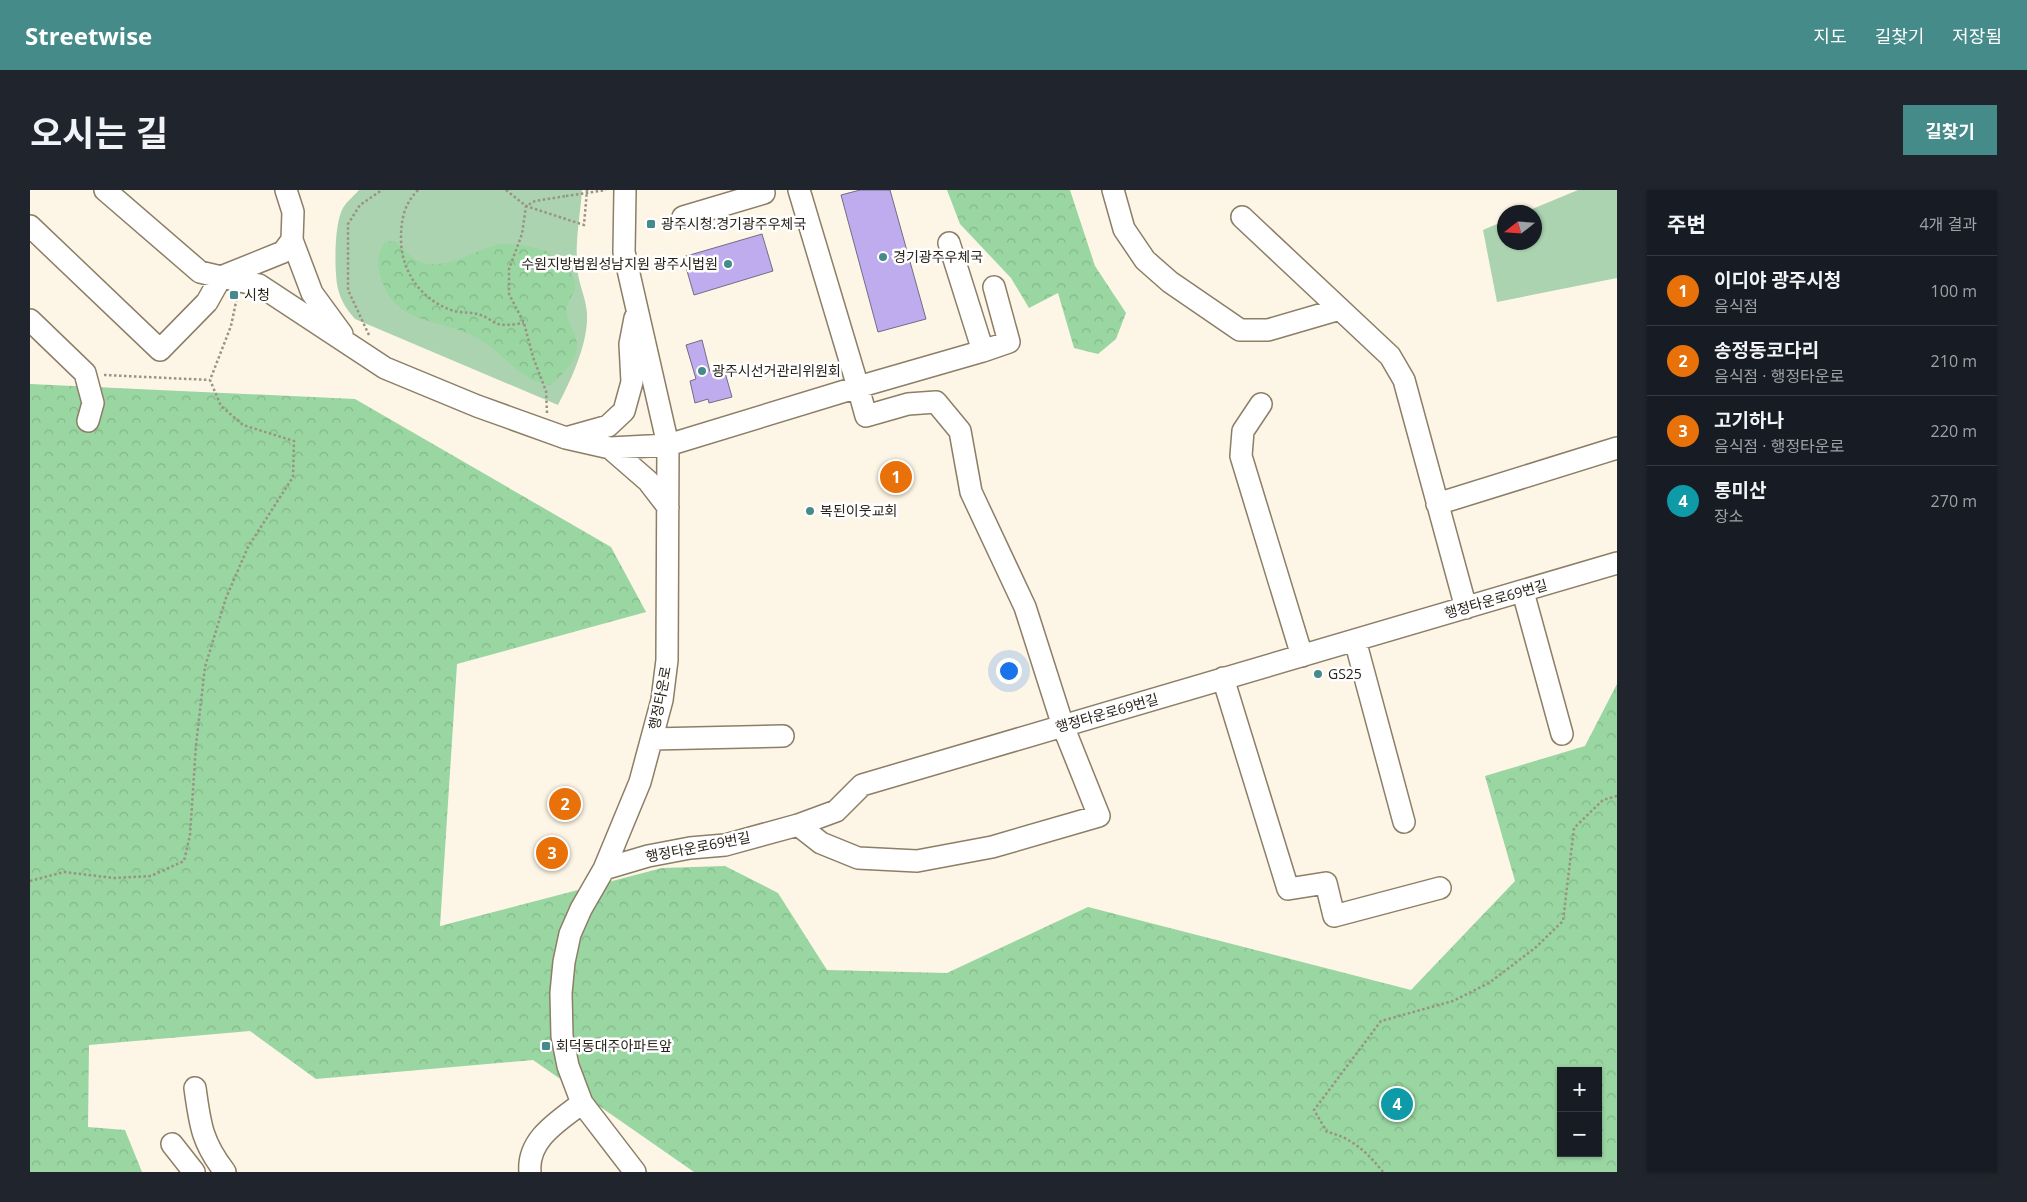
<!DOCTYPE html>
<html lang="ko">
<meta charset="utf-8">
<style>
:root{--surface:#171b24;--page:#20242c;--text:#f1f3f6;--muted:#9ea1a6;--line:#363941;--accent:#448b89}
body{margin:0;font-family:"Open Sans","Noto Sans KR",sans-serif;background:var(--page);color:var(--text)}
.controls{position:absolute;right:15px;bottom:15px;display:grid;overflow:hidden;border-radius:0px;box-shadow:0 1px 4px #0004}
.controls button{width:45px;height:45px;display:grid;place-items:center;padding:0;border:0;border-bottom:1px solid var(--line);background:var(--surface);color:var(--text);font:25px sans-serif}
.compass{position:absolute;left:1467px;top:15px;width:45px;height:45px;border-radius:50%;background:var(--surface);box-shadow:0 1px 4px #0004;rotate:253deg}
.you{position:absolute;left:978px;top:480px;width:18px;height:18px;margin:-12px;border:4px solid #fff;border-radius:50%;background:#1a73e8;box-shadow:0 0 0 8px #1a73e833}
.badge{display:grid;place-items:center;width:32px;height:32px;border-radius:50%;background:var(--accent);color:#fff;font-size:16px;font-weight:700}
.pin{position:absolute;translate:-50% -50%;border:2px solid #fff;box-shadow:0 1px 5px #0006}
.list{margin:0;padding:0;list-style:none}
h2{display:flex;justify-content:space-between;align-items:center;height:65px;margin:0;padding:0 20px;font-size:21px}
h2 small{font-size:16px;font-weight:400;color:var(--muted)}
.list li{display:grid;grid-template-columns:32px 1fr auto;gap:15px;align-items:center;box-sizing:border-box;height:70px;padding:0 20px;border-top:1px solid var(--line)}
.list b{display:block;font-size:19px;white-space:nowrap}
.list p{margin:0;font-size:16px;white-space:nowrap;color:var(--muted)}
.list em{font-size:16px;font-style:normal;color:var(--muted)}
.map{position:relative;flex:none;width:1587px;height:982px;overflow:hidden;border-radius:0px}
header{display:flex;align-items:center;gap:30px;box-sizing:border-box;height:70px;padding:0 25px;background:var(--accent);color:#fff}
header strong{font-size:24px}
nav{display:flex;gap:28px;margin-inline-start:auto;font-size:18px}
.intro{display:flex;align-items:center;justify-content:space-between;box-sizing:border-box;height:120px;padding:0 30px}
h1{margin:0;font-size:35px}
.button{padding:12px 22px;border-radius:0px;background:var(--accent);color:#fff;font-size:18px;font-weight:700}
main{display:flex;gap:30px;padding:0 30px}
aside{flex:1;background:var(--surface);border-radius:0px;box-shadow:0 1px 4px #0004}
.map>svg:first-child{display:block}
</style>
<header>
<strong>Streetwise</strong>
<nav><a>지도</a><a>길찾기</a><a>저장됨</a></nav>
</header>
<div class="intro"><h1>오시는 길</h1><a class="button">길찾기</a></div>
<main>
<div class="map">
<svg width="1587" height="982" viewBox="0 0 1587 982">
<defs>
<pattern id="forest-crowns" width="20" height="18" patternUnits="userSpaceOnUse" patternTransform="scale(1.25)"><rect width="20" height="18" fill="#99d6a1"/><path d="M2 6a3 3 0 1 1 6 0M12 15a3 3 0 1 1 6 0" fill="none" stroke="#84b88a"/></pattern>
</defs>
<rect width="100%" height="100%" fill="#fdf5e5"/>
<path fill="#abd3af" d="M329 0H552C550 28 544 56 548 84 550 97 557 112 557 125 558 154 541 190 528 215L325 129C317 120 311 111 308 99 304 82 304 33 313 18 317 11 324 6 329 0Z
M1548 0H1587V88L1467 112 1453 40 1474 31V52H1504V22H1495Z"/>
<path fill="url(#forest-crowns)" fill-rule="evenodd" d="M917 0H1040L1065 76 1096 123 1086 149 1068 164 1044 158 1028 103 999 118 981 88 930 34Z
M365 51C372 57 380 67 388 71 412 82 444 61 466 55 481 51 504 57 519 62L530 81 541 83C552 103 539 102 537 119 535 131 544 139 546 149 551 167 533 184 521 195 490 192 475 164 449 149 412 127 363 138 350 84 347 72 347 63 355 52Z
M0 194 325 209 581 357 616 422 427 474 410 736 632 678 695 676 748 703 797 780 917 783 1058 717 1381 800 1485 691 1455 586 1555 556 1587 494V982H664L503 870 286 889 220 841 59 855 58 937 95 940 112 982H0ZM1531 881H1568V963H1531Z"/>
<path fill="#beacef" stroke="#726c84" d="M830 0H860L896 129 848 142 811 5Z
M732 44 743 81 664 105 653 67Z
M672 150 680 182 694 179 702 207 679 213 678 209 665 213 660 191 666 189 656 155Z"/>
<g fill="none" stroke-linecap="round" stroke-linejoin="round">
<g stroke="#8c7e67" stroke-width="24">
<path id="minor" d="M75 0 170 82 191 87 253 62 262 50
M256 0 263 22 262 50 282 103 312 144
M595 0 594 62 638 255 637 470 632 510 610 592 574 679 551 719 540 744 534 772 531 803 532 846 538 876 552 913 605 982
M1083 0 1094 39 1115 70 1140 92 1210 140H1238L1310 119
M653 27 734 3
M1212 27 1360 166 1374 190 1436 418
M0 36 130 160 177 112 191 87 229 95 355 178 447 216 536 248 580 258 638 255 828 197 769 0
M0 130 55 183 63 213 58 231
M953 161 979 152 964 97
M1231 214 1213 241 1211 266 1272 466
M539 247 578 236 594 221 602 192 600 154 605 128
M580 258 618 291 638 317
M1407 314 1587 258
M1493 402 1532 544
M1325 450 1374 632
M1193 488 1258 699 1296 693 1304 726 1410 698
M622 549 753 546
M768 635 791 653 828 668 887 671 962 657 1069 626 1033 536 995 417 941 302 930 241 906 212 878 214 836 226 828 197 953 161 919 53
M574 679 618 666 660 658 695 655 768 635 806 621 832 595 1587 373
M165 898C170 935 172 952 195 982
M142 954 164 982
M500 982C497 949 529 931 552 913"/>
</g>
<path stroke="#999285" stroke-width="2.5" stroke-dasharray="2.5 2.5" stroke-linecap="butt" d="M388 0C374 14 371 30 371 49 371 82 392 111 424 121 433 123 442 122 451 125 457 127 462 132 468 134 476 136 486 134 494 133
M476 0 496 16 554 35 557 0
M339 145 318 100V34L330 15 352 0
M74 185 180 190
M517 223 516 201 503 167 494 133 479 104V79L492 44 496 16 505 11 536 6
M0 691 34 682 84 688 121 686 154 671 160 645 166 555 175 477 196 408 218 357 263 287 264 251 213 235 191 216 180 190 201 136 207 107
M1353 982C1338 963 1321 947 1297 942L1284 920 1351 831 1423 811 1459 793 1505 758 1533 731 1544 638 1573 610 1587 606"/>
<use href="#minor" stroke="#fff" stroke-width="21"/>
<path stroke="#999285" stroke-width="2.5" stroke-dasharray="2.5 2.5" stroke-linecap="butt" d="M536 6 576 0"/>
</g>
<g fill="#448b89" stroke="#fff" stroke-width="2">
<rect x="616" y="29" width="10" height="10" rx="2.5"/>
<circle cx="853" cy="67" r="5"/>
<circle cx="698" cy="74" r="5"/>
<rect x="199" y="100" width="10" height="10" rx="2.5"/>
<circle cx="672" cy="181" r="5"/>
<circle cx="780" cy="321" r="5"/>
<circle cx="1288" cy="484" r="5"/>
<rect x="511" y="851" width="10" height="10" rx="2.5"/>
</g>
<g text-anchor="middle" stroke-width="5" stroke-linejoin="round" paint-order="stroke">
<g font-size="14" fill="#2a241b" stroke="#fff" text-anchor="start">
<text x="631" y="39">광주시청.경기광주우체국</text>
<text x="863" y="72">경기광주우체국</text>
<text x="688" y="79" text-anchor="end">수원지방법원성남지원 광주시법원</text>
<text x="214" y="110">시청</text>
<text x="682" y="186">광주시선거관리위원회</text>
<text x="790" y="326">복된이웃교회</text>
<text x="1298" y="489">GS25</text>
<text x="526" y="861">회덕동대주아파트앞</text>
</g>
<g font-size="14" fill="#2a241b" stroke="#fff">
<text transform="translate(1466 409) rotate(-16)" y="5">행정타운로69번길</text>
<text transform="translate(630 508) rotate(-79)" y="5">행정타운로</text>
<text transform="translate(1077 523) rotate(-16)" y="5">행정타운로69번길</text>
<text transform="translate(668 657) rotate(-11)" y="5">행정타운로69번길</text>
</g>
</g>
</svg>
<div class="controls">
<button>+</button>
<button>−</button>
</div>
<svg class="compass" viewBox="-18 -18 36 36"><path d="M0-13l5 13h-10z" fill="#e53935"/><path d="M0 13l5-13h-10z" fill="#9ea1a6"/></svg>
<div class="you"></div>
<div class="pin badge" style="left:866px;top:287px;background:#e8710a">1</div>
<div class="pin badge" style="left:535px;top:614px;background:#e8710a">2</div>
<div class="pin badge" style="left:522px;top:663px;background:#e8710a">3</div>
<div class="pin badge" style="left:1367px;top:914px;background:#0f9aa8">4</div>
</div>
<aside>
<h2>주변<small>4개 결과</small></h2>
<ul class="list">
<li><span class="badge" style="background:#e8710a">1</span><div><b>이디야 광주시청</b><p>음식점</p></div><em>100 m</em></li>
<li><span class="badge" style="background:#e8710a">2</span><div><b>송정동코다리</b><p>음식점 · 행정타운로</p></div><em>210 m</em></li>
<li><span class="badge" style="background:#e8710a">3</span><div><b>고기하나</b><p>음식점 · 행정타운로</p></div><em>220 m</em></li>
<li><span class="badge" style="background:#0f9aa8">4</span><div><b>통미산</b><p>장소</p></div><em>270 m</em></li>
</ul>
</aside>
</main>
